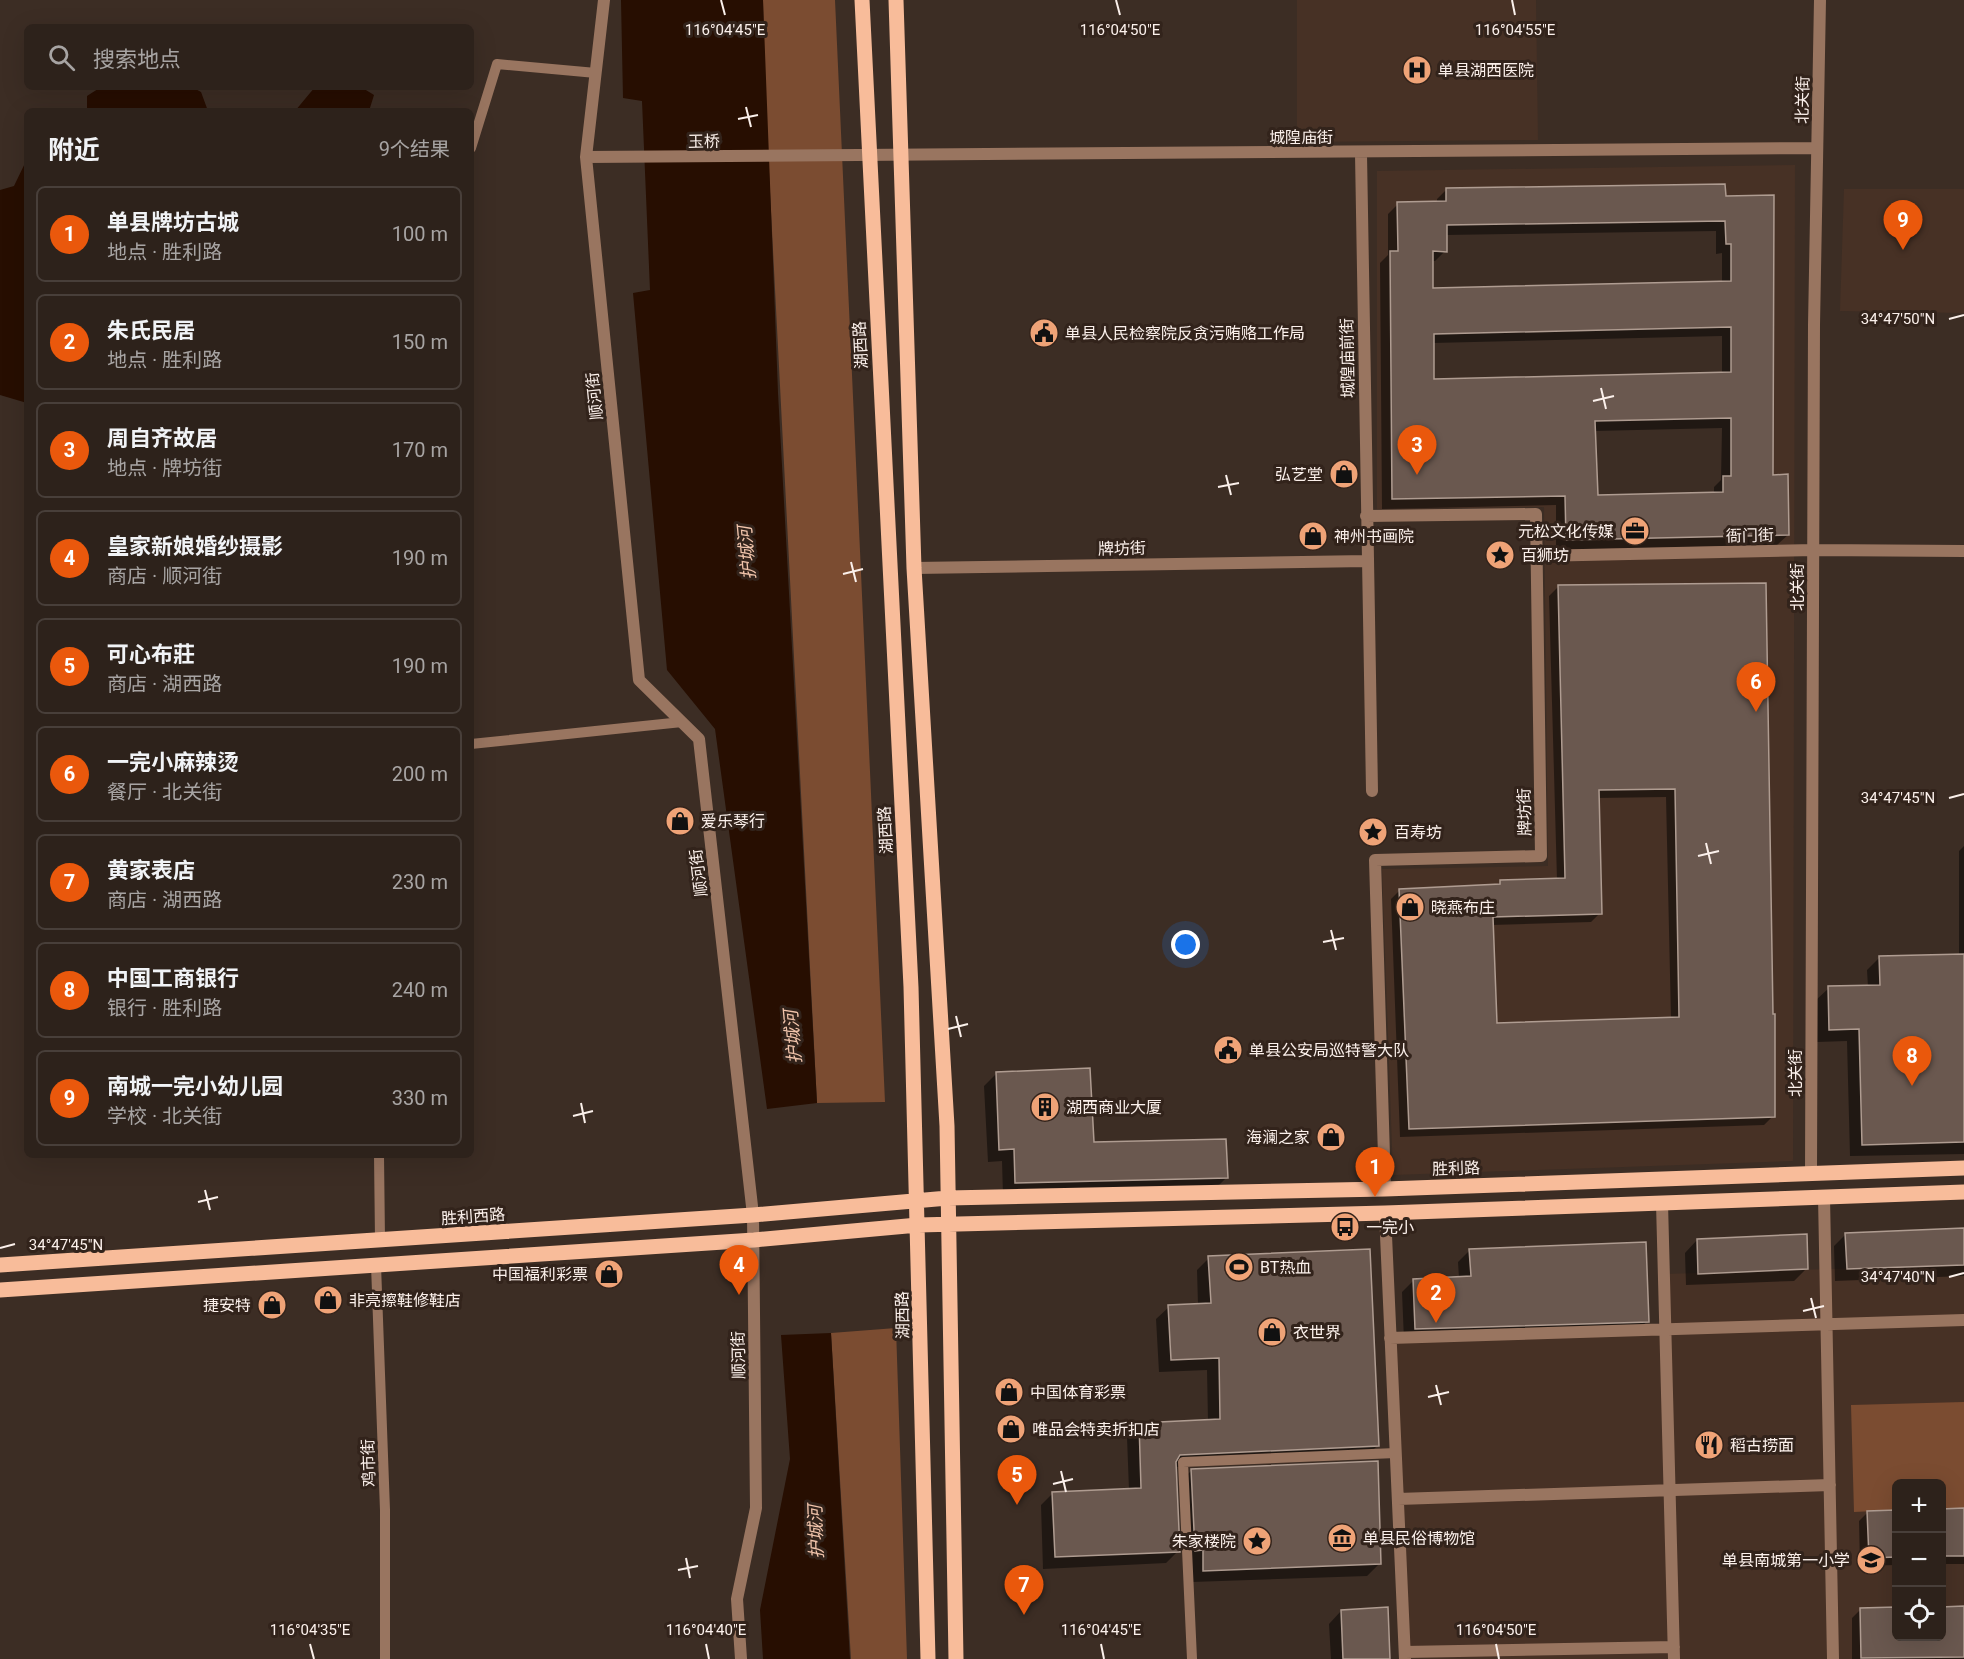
<!DOCTYPE html>
<html lang="zh">
<meta charset="utf-8">
<style>
:root{--surface:#2d221b;--page:#352a24;--text:#f1f3f6;--muted:#a7a4a3;--line:#483f3a;--accent:#ea580c}
body{margin:0;font-family:Roboto,"Noto Sans SC",sans-serif;background:var(--page);color:var(--text)}
.controls{position:absolute;right:18px;bottom:18px;display:grid;overflow:hidden;border-radius:9px;box-shadow:0 6px 24px #0002}
.controls button{width:54px;height:54px;display:grid;place-items:center;padding:0;border:0;border-bottom:2px solid var(--line);background:var(--surface);color:var(--text);font:30px sans-serif}
.you{position:absolute;left:1186px;top:945px;width:21px;height:21px;margin:-15px;border:4px solid #fff;border-radius:50%;background:#1a73e8;box-shadow:0 0 0 9px #1a73e833}
.badge{display:grid;place-items:center;width:39px;height:39px;border-radius:50%;background:var(--accent);color:#fff;font-size:20px;font-weight:700}
.pin{position:absolute;translate:-50% -50px;filter:drop-shadow(0 2px 3px #0008)}
.pin::after{content:'';position:absolute;top:32px;width:21px;height:18px;background:inherit;clip-path:polygon(0 0,100% 0,50% 100%)}
.list{margin:0;padding:0;list-style:none}
h2{display:flex;justify-content:space-between;align-items:center;height:78px;margin:0;padding:0 24px;font-size:26px}
h2 small{font-size:20px;font-weight:400;color:var(--muted)}
.list li{display:grid;grid-template-columns:39px 1fr auto;gap:18px;align-items:center;box-sizing:border-box;height:96px;margin:0 12px 12px;padding:0 12px;border:2px solid var(--line);border-radius:9px}
.list b{display:block;font-size:22px;white-space:nowrap}
.list p{margin:0;font-size:20px;white-space:nowrap;color:var(--muted)}
.list em{font-size:20px;font-style:normal;color:var(--muted)}
.icon{flex:none;width:33px;height:33px;fill:none;stroke:currentColor;stroke-width:2;stroke-linecap:round;stroke-linejoin:round}
.map{position:relative;flex:none;width:1964px;height:1659px;overflow:hidden}
.search{position:absolute;background:var(--surface);box-shadow:0 6px 24px #0002;left:24px;top:24px;width:450px;height:66px;display:flex;align-items:center;gap:15px;box-sizing:border-box;padding:0 21px;border-radius:9px;color:var(--muted);font-size:22px}
.panel{position:absolute;background:var(--surface);box-shadow:0 6px 24px #0002;left:24px;top:108px;width:450px;height:1050px;border-radius:9px}
.map>svg:first-child{display:block}
</style>
<div class="map">
<svg width="1964" height="1659" viewBox="0 0 1964 1659">
<rect width="100%" height="100%" fill="#3c2d24"/>
<path fill="#473125" fill-rule="evenodd" d="M1297 0H1536L1538 140 1297 142Z
M1795 165 1793 1161 1393 1175 1382 869 1548 866 1544 507 1377 509V171ZM1725 222 1726 244H1731V452H1773V474L1723 476V492L1598 495 1596 444 1447 448 1435 436 1433 252H1447V225Z
M1844 189H1964V313L1840 311Z
M1964 1265V1659H1406L1390 1338 1665 1328 1664 1274ZM1896 1484H1942V1636H1896Z"/>
<path fill="#7b4c31" d="M763 0H835L885 1102 817 1103 765 95Z
M896 1328 907 1659H851L831 1333Z
M1964 1402V1508L1942 1509V1484H1896V1510L1854 1512 1851 1405Z"/>
<path fill="#270e01" d="M621 0H763L778 393 817 1103 767 1109 715 729 667 670 633 293 650 290 642 101 623 98Z
M101 87H192L201 92 208 111H87V96Z
M315 87H361L374 95 369 111H295Z
M27 159V403L0 395V190L14 186Z
M831 1333 850 1659H763L760 1610 790 1459 781 1335Z"/>
<path fill="#0007" fill-rule="evenodd" d="M1724 186 1771 476 1788 535 1777 545 1556 550V505L1382 509 1380 263 1388 255V214L1398 204 1437 203V199L1447 189ZM1716 231V254L1722 253V282L1432 289 1431 261H1435L1445 251V235ZM1722 336V374L1433 380 1432 343ZM1722 428 1721 480 1714 487V494L1596 496 1594 431Z
M1764 584 1773 1116 1764 1125 1400 1137 1391 899 1400 890 1496 886 1501 881 1557 880 1549 596 1558 587ZM1666 797 1671 1019 1496 1025 1492 925 1591 922 1600 913 1597 798Z
M1964 846V1154L1850 1156 1847 1041 1817 1042 1816 1000 1829 988 1868 987 1867 970 1879 958 1959 956V851Z
M996 1074 1093 1143 1226 1178 1214 1190 1003 1195 1002 1161 988 1162 984 1086Z
M1964 1229V1276L1835 1281 1834 1246 1846 1234Z
M1697 1240 1807 1268 1794 1281 1686 1285 1685 1253Z
M1470 1250 1647 1321 1636 1333 1404 1340 1402 1292 1414 1280 1459 1278 1458 1262Z
M1209 1258 1377 1446 1365 1458 1174 1467 1178 1551 1166 1563 1043 1569 1041 1505 1053 1493 1129 1490 1127 1437 1139 1424 1208 1421 1207 1370 1159 1372 1156 1319 1169 1307 1198 1305 1197 1270Z
M1191 1471 1379 1564 1367 1576 1192 1582 1179 1483Z
M1964 1510V1564H1942V1511Z
M1868 1512H1896V1565L1860 1566 1859 1521Z
M1964 1608V1659H1852V1618L1861 1609H1896V1636H1942Z
M1341 1611 1389 1659H1331L1329 1624Z"/>
<path fill="#6a584f" stroke="#af9c91" stroke-width="1.5" fill-rule="evenodd" d="M1725 184 1726 196 1774 195 1773 475 1788 474 1789 535 1566 540 1565 496 1392 499 1390 251H1398L1397 202 1446 201V188ZM1725 221 1726 244H1731V281L1433 288V251L1447 252V225ZM1731 327V372L1434 379V334ZM1731 418V476H1723V492L1598 495 1595 421Z
M1766 583 1773 1014H1775V1117L1409 1129 1399 889 1500 884V880L1565 878 1558 585ZM1675 789 1679 1017 1497 1023 1493 917 1602 914 1599 790Z
M1964 954V1142L1862 1145 1859 1029 1829 1030 1828 986 1880 985 1879 956Z
M1090 1068 1094 1142 1226 1139 1228 1178 1015 1183 1014 1149 999 1150 996 1072Z
M1964 1228V1265L1847 1269 1845 1233Z
M1807 1234 1808 1269 1698 1274 1697 1239Z
M1646 1242 1649 1322 1415 1329 1413 1279 1471 1276 1469 1249Z
M1370 1249 1379 1446 1180 1455 1176 1462 1180 1552 1055 1557 1052 1492 1141 1488 1139 1423 1220 1419 1219 1358 1171 1360 1168 1305 1211 1303 1208 1256Z
M1378 1461 1381 1564 1203 1571V1550L1195 1551 1191 1469Z
M1964 1508V1556H1941V1509Z
M1896 1510V1557L1869 1558 1867 1511Z
M1964 1606V1657L1861 1658 1860 1608 1896 1607V1636H1941V1607Z
M1388 1607 1390 1659H1343L1341 1610Z"/>
<g fill="none" stroke-linecap="round" stroke-linejoin="round">
<path stroke="#997560" stroke-width="10" d="M471 148 497 64 596 73
M471 744 682 722
M379 1155 380 1240
M376 1265 385 1510V1659
M1192 1659 1183 1462 1396 1453"/>
<path stroke="#997560" stroke-width="12" d="M604 0 586 157 639 680 699 739 753 1215 756 1508 737 1599 741 1659
M1361 154 1372 791
M586 157 1817 148
M1366 516 1536 514 1541 856 1375 860 1385 1189
M1536 556 1814 550 1964 551
M914 568 1367 561
M1811 1173 1814 325 1820 0
M1824 1197 1833 1659
M1662 1203 1674 1659
M1385 1213 1405 1659
M1390 1338 1964 1320
M1398 1499 1830 1485
M1405 1652 1674 1647"/>
<path stroke="#f8bc9a" stroke-width="15" d="M862 0 911 987 928 1659
M896 0 914 568 947 1126 956 1659
M0 1265 753 1215 948 1198 1385 1189 1964 1168
M0 1290 754 1240 918 1225 1385 1213 1964 1192"/>
</g>
<path fill="none" stroke="#fbf0eb" stroke-width="2" d="M721 0 725 15M1116 0 1120 15M1512 0 1515 15M746 107 751 127M738 119 758 115M1949 319 1964 315M1601 388 1606 409M1593 401 1614 396M1226 475 1231 495M1218 487 1239 483M851 562 856 582M843 574 863 569M1949 798 1964 794M1706 843 1711 864M1698 856 1719 851M1331 930 1336 950M1323 942 1344 938M956 1016 961 1037M948 1029 968 1024M581 1103 585 1123M573 1116 593 1111M205 1190 210 1210M198 1202 218 1197M0 1248 15 1244M1949 1277 1964 1273M1811 1298 1816 1318M1803 1311 1824 1306M1436 1385 1441 1405M1428 1397 1449 1392M1061 1471 1066 1492M1053 1484 1073 1479M686 1558 690 1578M678 1570 698 1566M310 1644 314 1659M706 1644 709 1659M1101 1644 1104 1659M1496 1644 1499 1659"/>
<defs>
<g id="hospital-disc" transform="scale(1.5)"><circle r="9.5" fill="#efa377" stroke="#32231b"/><path d="M-5-5h3v3.5h4V-5h3V5h-3V1.5h-4V5h-3Z" fill="#111"/></g>
<g id="civic-disc" transform="scale(1.5)"><circle r="9.5" fill="#efa377" stroke="#32231b"/><path d="M-.6-6.5H3V-4.5H.6V-3L4-1V1h2V6H-6V1h2V-1L-.6-3ZM-1.2 2.5V6h2.4V2.5Z" fill="#111"/></g>
<g id="shop-disc" transform="scale(1.5)"><circle r="9.5" fill="#efa377" stroke="#32231b"/><path d="M-5-2.5h2.3a2.7 3.5 0 0 1 5.4 0H5L5.5 6h-11ZM-1.5-2.5h3a1.5 2.3 0 0 0-3 0Z" fill="#111"/></g>
<g id="office-disc" transform="scale(1.5)"><circle r="9.5" fill="#efa377" stroke="#32231b"/><path d="M-6-3h4V-5.5h4V-3h4V5H-6ZM-1-4.5V-3h2v-1.5ZM-6 0V1H6V0Z" fill="#111"/></g>
<g id="sight-disc" transform="scale(1.5)"><circle r="9.5" fill="#efa377" stroke="#32231b"/><path d="M0-6L1.8-2.2L6-1.7L2.9 1.2L3.7 5.4L0 3.3L-3.7 5.4L-2.9 1.2L-6-1.7L-1.8-2.2Z" fill="#111"/></g>
<g id="building-disc" transform="scale(1.5)"><circle r="9.5" fill="#efa377" stroke="#32231b"/><path d="M-4-6H4V6H1V3H-1V6H-4ZM-2.5-4.3h1.7v1.8h-1.7ZM.8-4.3h1.7v1.8H.8ZM-2.5-1h1.7V.8h-1.7ZM.8-1h1.7V.8H.8Z" fill="#111"/></g>
<g id="bus-disc" transform="scale(1.5)"><circle r="9.5" fill="#efa377" stroke="#32231b"/><path d="M-5-6H5V4H4V6H2V4H-2V6H-4V4H-5ZM-3.5-4V0h7V-4ZM-3.5 1.2v1.5H-2V1.2ZM2 1.2v1.5H3.5V1.2Z" fill="#111"/></g>
<g id="stadium-disc" transform="scale(1.5)"><circle r="9.5" fill="#efa377" stroke="#32231b"/><path d="M0-5a6.5 5 0 1 0 0 10a6.5 5 0 1 0 0-10ZM-3.5-1.8h7v3.6h-7Z" fill="#111"/></g>
<g id="restaurant-disc" transform="scale(1.5)"><circle r="9.5" fill="#efa377" stroke="#32231b"/><path d="M-5-6h1v4h1v-4h1v4h1v-4h1v5L-1.5 .5V6h-2V.5L-5-1ZM5-6V6H3V1.5H1.5Q1.5-4 5-6Z" fill="#111"/></g>
<g id="museum-disc" transform="scale(1.5)"><circle r="9.5" fill="#efa377" stroke="#32231b"/><path d="M0-6L6-3V-2H-6V-3ZM-5-1h2V3h-2ZM-1-1h2V3h-2ZM3-1h2V3H3ZM-6 4H6V6H-6Z" fill="#111"/></g>
<g id="school-disc" transform="scale(1.5)"><circle r="9.5" fill="#efa377" stroke="#32231b"/><path d="M0-5L7-2L0 1L-7-2ZM-4 1L0 2.5L4 1V4Q0 6-4 4Z" fill="#111"/></g>
</defs>
<g fill-rule="evenodd">
<use href="#hospital-disc" x="1417" y="70"/>
<use href="#civic-disc" x="1044" y="333"/>
<use href="#shop-disc" x="1344" y="474"/>
<use href="#office-disc" x="1635" y="531"/>
<use href="#shop-disc" x="1313" y="536"/>
<use href="#sight-disc" x="1500" y="555"/>
<use href="#shop-disc" x="680" y="821"/>
<use href="#sight-disc" x="1373" y="832"/>
<use href="#shop-disc" x="1410" y="907"/>
<use href="#civic-disc" x="1228" y="1050"/>
<use href="#building-disc" x="1045" y="1107"/>
<use href="#shop-disc" x="1331" y="1137"/>
<use href="#bus-disc" x="1345" y="1227"/>
<use href="#stadium-disc" x="1239" y="1267"/>
<use href="#shop-disc" x="609" y="1274"/>
<use href="#shop-disc" x="328" y="1300"/>
<use href="#shop-disc" x="272" y="1305"/>
<use href="#shop-disc" x="1272" y="1332"/>
<use href="#shop-disc" x="1009" y="1392"/>
<use href="#shop-disc" x="1011" y="1429"/>
<use href="#restaurant-disc" x="1709" y="1445"/>
<use href="#museum-disc" x="1342" y="1538"/>
<use href="#sight-disc" x="1257" y="1541"/>
<use href="#school-disc" x="1871" y="1560"/>
</g>
<g text-anchor="middle" stroke-width="6" stroke-linejoin="round" paint-order="stroke">
<g font-size="16" fill="#fbf0eb" stroke="#32231b" text-anchor="start">
<text x="1438" y="76">单县湖西医院</text>
<text x="1065" y="339">单县人民检察院反贪污贿赂工作局</text>
<text x="1323" y="480" text-anchor="end">弘艺堂</text>
<text x="1614" y="537" text-anchor="end">元松文化传媒</text>
<text x="1334" y="542">神州书画院</text>
<text x="1521" y="561">百狮坊</text>
<text x="701" y="827">爱乐琴行</text>
<text x="1394" y="838">百寿坊</text>
<text x="1431" y="913">晓燕布庄</text>
<text x="1249" y="1056">单县公安局巡特警大队</text>
<text x="1066" y="1113">湖西商业大厦</text>
<text x="1310" y="1143" text-anchor="end">海澜之家</text>
<text x="1366" y="1233">一完小</text>
<text x="1260" y="1273">BT热血</text>
<text x="588" y="1280" text-anchor="end">中国福利彩票</text>
<text x="349" y="1306">非亮擦鞋修鞋店</text>
<text x="251" y="1311" text-anchor="end">捷安特</text>
<text x="1293" y="1338">衣世界</text>
<text x="1030" y="1398">中国体育彩票</text>
<text x="1032" y="1435">唯品会特卖折扣店</text>
<text x="1730" y="1451">稻古捞面</text>
<text x="1363" y="1544">单县民俗博物馆</text>
<text x="1236" y="1547" text-anchor="end">朱家楼院</text>
<text x="1850" y="1566" text-anchor="end">单县南城第一小学</text>
</g>
<g font-size="16" fill="#fbf0eb" stroke="#32231b">
<text transform="translate(1802 100) rotate(-89)" y="6">北关街</text>
<text x="1301" y="143">城隍庙街</text>
<text transform="translate(704 141) rotate(-1)" y="6">玉桥</text>
<text transform="translate(860 345) rotate(-93)" y="6">湖西路</text>
<text transform="translate(1347 358) rotate(-91)" y="6">城隍庙前街</text>
<text transform="translate(594 396) rotate(-96)" y="6">顺河街</text>
<text transform="translate(1750 535) rotate(-1)" y="6">衙门街</text>
<text transform="translate(1122 548) rotate(-1)" y="6">牌坊街</text>
<text transform="translate(1797 587) rotate(-90)" y="6">北关街</text>
<text transform="translate(1524 812) rotate(-91)" y="6">牌坊街</text>
<text transform="translate(885 830) rotate(-93)" y="6">湖西路</text>
<text transform="translate(698 873) rotate(-97)" y="6">顺河街</text>
<text transform="translate(1795 1073) rotate(-90)" y="6">北关街</text>
<text transform="translate(1456 1168) rotate(-2)" y="6">胜利路</text>
<text transform="translate(473 1216) rotate(-4)" y="6">胜利西路</text>
<text transform="translate(902 1315) rotate(-91)" y="6">湖西路</text>
<text transform="translate(738 1355) rotate(-91)" y="6">顺河街</text>
<text transform="translate(368 1463) rotate(-92)" y="6">鸡市街</text>
</g>
<g font-size="18" font-style="italic" fill="#f1c4ab" stroke="#32231b">
<text transform="translate(747 553) rotate(-95)" y="6">护城河</text>
<text transform="translate(793 1037) rotate(-95)" y="6">护城河</text>
<text transform="translate(816 1532) rotate(-92)" y="6">护城河</text>
</g>
</g>
<g font-size="15" text-anchor="middle" fill="#fbf0eb" stroke="#32231b" stroke-width="6" stroke-linejoin="round" paint-order="stroke">
<text x="725" y="35">116°04'45"E</text>
<text x="1120" y="35">116°04'50"E</text>
<text x="1515" y="35">116°04'55"E</text>
<text x="1898" y="324">34°47'50"N</text>
<text x="1898" y="803">34°47'45"N</text>
<text x="66" y="1250">34°47'45"N</text>
<text x="1898" y="1282">34°47'40"N</text>
<text x="310" y="1635">116°04'35"E</text>
<text x="706" y="1635">116°04'40"E</text>
<text x="1101" y="1635">116°04'45"E</text>
<text x="1496" y="1635">116°04'50"E</text>
</g>
</svg>
<div class="controls">
<button>+</button>
<button>−</button>
<button><svg class="icon" aria-label="locate" viewBox="0 0 24 24"><circle cx="12" cy="12" r="6"/><path d="M12 2v4M12 18v4M2 12h4M18 12h4"/></svg></button>
</div>
<div class="you"></div>
<div class="pin badge" style="left:1375px;top:1197px">1</div>
<div class="pin badge" style="left:1436px;top:1323px">2</div>
<div class="pin badge" style="left:1417px;top:475px">3</div>
<div class="pin badge" style="left:739px;top:1295px">4</div>
<div class="pin badge" style="left:1017px;top:1505px">5</div>
<div class="pin badge" style="left:1756px;top:712px">6</div>
<div class="pin badge" style="left:1024px;top:1615px">7</div>
<div class="pin badge" style="left:1912px;top:1086px">8</div>
<div class="pin badge" style="left:1903px;top:250px">9</div>
<div class="search"><svg class="icon" aria-label="search" viewBox="0 0 24 24"><circle cx="10" cy="10" r="6"/><path d="M15 15l6 6"/></svg>搜索地点</div>
<section class="panel">
<h2>附近<small>9个结果</small></h2>
<ul class="list">
<li><span class="badge">1</span><div><b>单县牌坊古城</b><p>地点 · 胜利路</p></div><em>100 m</em></li>
<li><span class="badge">2</span><div><b>朱氏民居</b><p>地点 · 胜利路</p></div><em>150 m</em></li>
<li><span class="badge">3</span><div><b>周自齐故居</b><p>地点 · 牌坊街</p></div><em>170 m</em></li>
<li><span class="badge">4</span><div><b>皇家新娘婚纱摄影</b><p>商店 · 顺河街</p></div><em>190 m</em></li>
<li><span class="badge">5</span><div><b>可心布莊</b><p>商店 · 湖西路</p></div><em>190 m</em></li>
<li><span class="badge">6</span><div><b>一完小麻辣烫</b><p>餐厅 · 北关街</p></div><em>200 m</em></li>
<li><span class="badge">7</span><div><b>黄家表店</b><p>商店 · 湖西路</p></div><em>230 m</em></li>
<li><span class="badge">8</span><div><b>中国工商银行</b><p>银行 · 胜利路</p></div><em>240 m</em></li>
<li><span class="badge">9</span><div><b>南城一完小幼儿园</b><p>学校 · 北关街</p></div><em>330 m</em></li>
</ul>
</section>
</div>
